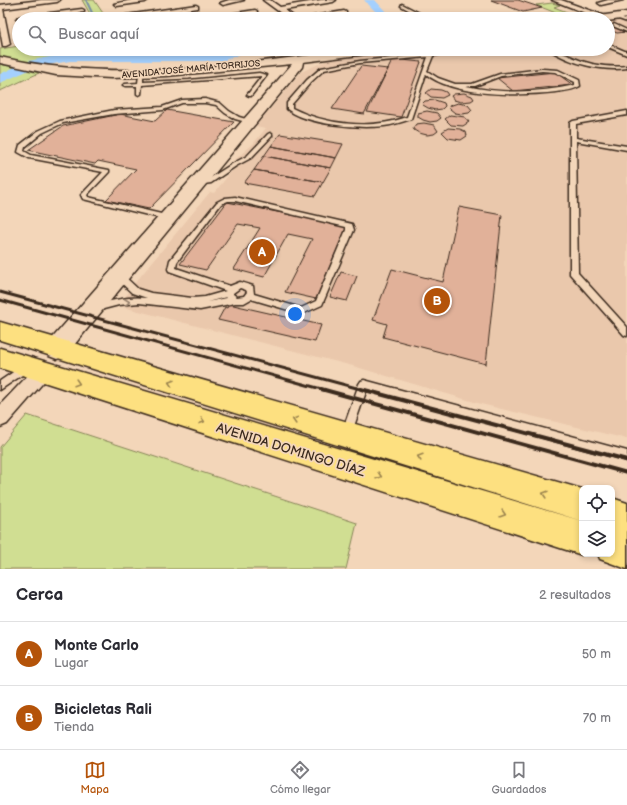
<!DOCTYPE html>
<html lang="es">
<meta charset="utf-8">
<style>
:root{--surface:#fff;--page:#f7f7f7;--text:#2b2b33;--muted:#7c7c81;--line:#e1e1e2;--accent:#b45309}
body{margin:0;font-family:"Balsamiq Sans",sans-serif;background:var(--page);color:var(--text)}
.controls{position:absolute;right:12px;bottom:12px;display:grid;overflow:hidden;border-radius:8px;box-shadow:0 2px 6px #0003}
.controls button{width:36px;height:36px;display:grid;place-items:center;padding:0;border:0;border-bottom:1px solid var(--line);background:var(--surface);color:var(--text);font:20px sans-serif}
.you{position:absolute;left:295px;top:314px;width:14px;height:14px;margin:-10px;border:3px solid #fff;border-radius:50%;background:#1a73e8;box-shadow:0 0 0 6px #1a73e833}
.badge{display:grid;place-items:center;width:26px;height:26px;border-radius:50%;background:var(--accent);color:#fff;font-size:13px;font-weight:700}
.pin{position:absolute;translate:-50% -50%;border:2px solid #fff;box-shadow:0 1px 4px #0006}
.list{margin:0;padding:0;list-style:none}
h2{display:flex;justify-content:space-between;align-items:center;height:52px;margin:0;padding:0 16px;font-size:17px}
h2 small{font-size:13px;font-weight:400;color:var(--muted)}
.list li{display:grid;grid-template-columns:26px 1fr auto;gap:12px;align-items:center;box-sizing:border-box;height:64px;padding:0 16px;border-top:1px solid var(--line)}
.list b{display:block;font-size:15px;white-space:nowrap}
.list p{margin:0;font-size:13px;white-space:nowrap;color:var(--muted)}
.list em{font-size:13px;font-style:normal;color:var(--muted)}
.icon{flex:none;width:22px;height:22px;fill:none;stroke:currentColor;stroke-width:2;stroke-linecap:round;stroke-linejoin:round}
.map{position:relative;flex:none;width:627px;height:569px;overflow:hidden}
.search{position:absolute;background:var(--surface);box-shadow:0 2px 6px #0003;left:12px;right:12px;top:12px;height:44px;display:flex;align-items:center;gap:10px;box-sizing:border-box;padding:0 14px;border-radius:22px;color:var(--muted);font-size:15px}
.sheet{height:180px;background:var(--surface)}
nav{display:flex;justify-content:space-around;align-items:center;box-sizing:border-box;height:56px;border-top:1px solid var(--line);background:var(--surface);font-size:11px;color:var(--muted)}
nav a{display:grid;justify-items:center;gap:2px}
nav .on{color:var(--accent)}
.map>svg:first-child{display:block}
</style>
<div class="map">
<svg width="627" height="569" viewBox="0 0 627 569">
<rect width="100%" height="100%" fill="#f3d6b9"/>
<filter id="ink" filterUnits="userSpaceOnUse"><feTurbulence type="fractalNoise" baseFrequency=".025" numOctaves="2"/><feDisplacementMap in="SourceGraphic" scale="8" xChannelSelector="R" yChannelSelector="G"/><feConvolveMatrix kernelMatrix="1 2 1 2 8 2 1 2 1" color-interpolation-filters="sRGB"/></filter>
<g filter="url(#ink)">
<path fill="#eac8ac" d="M627 18V439L481 404 353 366 119 306 135 283 210 192 214 193 236 166 230 164 253 144 266 128 256 126 301 72 328 60 413 49H608V20Z"/>
<path fill="#d0de92" stroke="#868458" d="M82 0H94L107 19H93Z
M552 3 560 5 554 7 572 14 579 13 582 14 568 18 536 5Z
M19 46V49H126L130 55 64 57 22 64 0 57V49Z
M0 64 39 73 0 91Z
M27 415 357 523 346 569H0V447Z"/>
<g fill="none" stroke-linecap="round" stroke-linejoin="round">
<path stroke="#7a8ea4" stroke-width="2" d="M86 0 95 19
M108 57 112 51 111 49"/>
<path fill="#a4d0fe" fill-rule="evenodd" d="M364 0H375L386 12 381 19H371L376 12Z
M231 49H248L246 52 222 61H70L36 67 0 83V74L28 61 70 53H220Z"/>
</g>
<path fill="#e1b199" stroke="#3b2a1e" d="M491 0H518L542 8 523 12Z
M610 24 613 26 626 32 617 33 608 29V25Z
M393 59 421 62 401 117 367 112Z
M361 66 388 69 364 114 332 109Z
M555 72 573 85 513 91 497 78Z
M431 89 441 90 446 92 448 95 442 98 431 97 426 93Z
M464 93 472 96 474 99 471 101 461 102 454 100 451 96 454 94Z
M435 100 444 103 445 106 442 109 435 110 428 108 423 105 422 104 425 101Z
M458 103 468 105 472 110 469 113 462 114 455 113 450 109 449 106Z
M167 110 234 122 149 209 106 200 136 169 98 161 95 164 28 150 63 126 120 114 155 121Z
M427 111 437 113 441 118 437 121 430 122 423 120 418 117V113Z
M450 115 465 117 469 122 463 126 451 125 445 119Z
M424 123 434 125 438 131 434 134 427 135 419 133 414 130 413 128 416 124Z
M448 128 460 129 466 132 467 136 461 140 448 138 442 132Z
M280 134 343 144 336 158 271 146Z
M271 146 336 158 331 168 264 156Z
M264 156 331 168 323 182 254 170Z
M254 170 323 182 315 196 244 183Z
M227 202 347 226 316 299 285 292 312 239 288 234 264 277 234 269 260 228 238 224 206 270 180 264Z
M459 207 502 215 486 364 383 337 387 324 373 320 392 269 443 282Z
M341 272 357 276 347 301 330 297Z
M229 304 321 325 315 342 218 320 225 307 227 308Z"/>
<g fill="none" stroke-linecap="round" stroke-linejoin="round">
<g stroke="#3b2a1e" stroke-width="3">
<path id="lane" d="M402 4 429 18 430 19H425L401 6Z
M617 16 627 20V22L616 18Z
M614 24 627 30V32L613 26Z
M608 44 627 52V55L608 47Z
M451 49H487L485 50 451 52 433 56 427 71 438 78 455 84H472L500 74 542 69 558 70 579 80 580 86C574 90 564 91 556 92 522 96 454 97 426 74L411 119C402 122 393 125 384 126 359 129 307 125 287 109V103L307 80 321 68 360 61 430 54ZM428 57 407 117C371 130 326 125 292 108V104L311 82 324 70 360 63ZM542 71 555 72 575 82V85C540 93 501 94 466 86H475L501 76Z
M548 49C556 49 564 54 572 57 590 65 607 68 627 66V68C602 72 569 63 548 49Z
M259 73 267 75 251 96H249L247 95 262 76 142 85 141 94 139 95 137 94V86H125L123 85 125 84 138 83 139 75 141 74 143 75V82L189 80Z
M205 99 220 103 229 111 239 117 253 121 250 123 235 119 225 113 216 105 205 103H182L163 110 114 114 63 123 42 133 25 147 24 151 31 155 109 170V172L87 195 88 197 170 216 171 218 170 220H168L83 199 81 195 82 194 103 172 29 158 18 152 20 145 38 131 60 121 114 110 162 107 182 100Z
M627 111V115L576 124V138L627 146V150L576 141 578 273 627 327V336L624 335 570 274V123L573 121Z
M270 133 272 134V136L251 158 236 166 211 183 197 185 194 183 197 181 207 180 232 164 247 156 268 134Z
M235 197 352 224 354 230 322 305 302 314 251 299 244 303H235L200 310 139 303 119 305 96 311 93 310 92 308 93 306C111 300 129 296 147 298L132 293 116 278 115 276 119 273 122 274 138 289 151 293 192 298 205 297 226 291 169 271 168 269 170 260 217 202 225 198ZM228 201H235L346 227V230L316 301 301 308 254 294 253 286 240 282 230 286 176 268 177 262 221 204ZM240 288 246 290 247 292 244 296 237 297 233 294V293ZM226 297 227 298 207 302Z
M25 364 28 365 30 368 28 371 0 390V381Z
M364 380 627 451V461L367 389 352 432 351 435 347 437 343 435 342 432 359 384 361 381Z"/>
</g>
<g stroke="#3b2a1e" stroke-width="3">
<path id="street" d="M41 0H60L57 2 3 9 10 44 6 46H3L0 30V5Z
M132 0H148L145 2 117 6 114 4Z
M229 0H244L223 5 220 3Z
M263 0H270L280 7 321 0H336L333 2 285 10 297 19H289Z
M552 0H561L611 18 608 20 588 14Z
M608 0H623L601 5 598 3Z
M196 5 198 6V8L126 19 123 17 126 15Z
M82 9 84 10V12L35 19H19V21L16 19 19 17Z
M255 10 257 11V13L224 19H208L211 17Z
M344 11 346 12V14L321 19H306L309 17Z
M42 365 48 367 51 372 48 377 7 424 0 427V405L36 367Z"/>
</g>
<g stroke="#3b2a1e" stroke-width="3">
<path id="secondary" d="M627 12V18L608 21V19H594L599 16Z
M357 49H388L383 52 303 62 302 67 65 356 57 359 49 356 45 349 49 342 292 64 167 76 111 78 56 75 0 63V57C117 84 239 64 357 49Z"/>
</g>
<g stroke="#3b2a1e" stroke-width="3">
<path id="primary" d="M0 322 582 489V521L0 340Z
M0 348 582 521V554H584L582 555 0 368Z
M612 498 627 503V569L600 559 598 554H612V530L614 531 612 530Z"/>
</g>
<use href="#lane" fill="#f3d6b9" fill-rule="evenodd"/>
<use href="#street" fill="#f3d6b9" fill-rule="evenodd"/>
<use href="#secondary" fill="#f3d6b9" fill-rule="evenodd"/>
<use href="#primary" fill="#fde080" fill-rule="evenodd"/>
<path stroke="#3b2a1e" stroke-width="3" d="M0 292 364 390
M0 300 325 390"/>
<path stroke="#3b2a1e" stroke-width="4" d="M321 389 627 473
M361 389 627 460"/>
</g>
<defs><path id="oneway-chevron" d="M-2-3.5L2.5 0L-2 3.5" fill="none" stroke-width="1.6" stroke-linecap="round" stroke-linejoin="round"/></defs>
<use stroke="#97806c" href="#oneway-chevron" transform="translate(127 302) rotate(-6)"/>
<g stroke="#9c854f">
<use href="#oneway-chevron" transform="translate(77 383) rotate(17)"/>
<use href="#oneway-chevron" transform="translate(171 383) rotate(-163)"/>
<use href="#oneway-chevron" transform="translate(295 420) rotate(-163)"/>
<use href="#oneway-chevron" transform="translate(202 421) rotate(17)"/>
<use href="#oneway-chevron" transform="translate(420 457) rotate(-163)"/>
<use href="#oneway-chevron" transform="translate(379 476) rotate(17)"/>
<use href="#oneway-chevron" transform="translate(545 494) rotate(-163)"/>
<use href="#oneway-chevron" transform="translate(503 514) rotate(17)"/>
</g>
</g>
<g text-anchor="middle" stroke-width="3.5" stroke-linejoin="round" paint-order="stroke">
<g font-size="9" fill="#3b2a1e" stroke="#f3d6b9">
<text transform="translate(191 69) rotate(-5)" y="3">AVENIDA JOSÉ MARÍA TORRIJOS</text>
</g>
<g font-size="13" fill="#3b2a1e" stroke="#f3d6b9">
<text transform="translate(291 449) rotate(17)" y="5">AVENIDA DOMINGO DÍAZ</text>
</g>
</g>
</svg>
<div class="controls">
<button><svg class="icon" aria-label="locate" viewBox="0 0 24 24"><circle cx="12" cy="12" r="6"/><path d="M12 2v4M12 18v4M2 12h4M18 12h4"/></svg></button>
<button><svg class="icon" aria-label="layers" viewBox="0 0 24 24"><path d="M12 4l9 5-9 5-9-5zM3 14l9 5 9-5"/></svg></button>
</div>
<div class="you"></div>
<div class="pin badge" style="left:262px;top:252px">A</div>
<div class="pin badge" style="left:437px;top:301px">B</div>
<div class="search"><svg class="icon" aria-label="search" viewBox="0 0 24 24"><circle cx="10" cy="10" r="6"/><path d="M15 15l6 6"/></svg>Buscar aquí</div>
</div>
<section class="sheet">
<h2>Cerca<small>2 resultados</small></h2>
<ul class="list">
<li><span class="badge">A</span><div><b>Monte Carlo</b><p>Lugar</p></div><em>50 m</em></li>
<li><span class="badge">B</span><div><b>Bicicletas Rali</b><p>Tienda</p></div><em>70 m</em></li>
</ul>
</section>
<nav>
<a class="on"><svg class="icon" aria-label="map" viewBox="0 0 24 24"><path d="M3 6l6-2 6 2 6-2v14l-6 2-6-2-6 2zM9 4v14M15 6v14"/></svg>Mapa</a>
<a><svg class="icon" aria-label="directions" viewBox="0 0 24 24"><path d="M12 3l9 9-9 9-9-9zM9 14v-3h6M13 9l2 2-2 2"/></svg>Cómo llegar</a>
<a><svg class="icon" aria-label="saved" viewBox="0 0 24 24"><path d="M7 4h10v16l-5-4-5 4z"/></svg>Guardados</a>
</nav>
